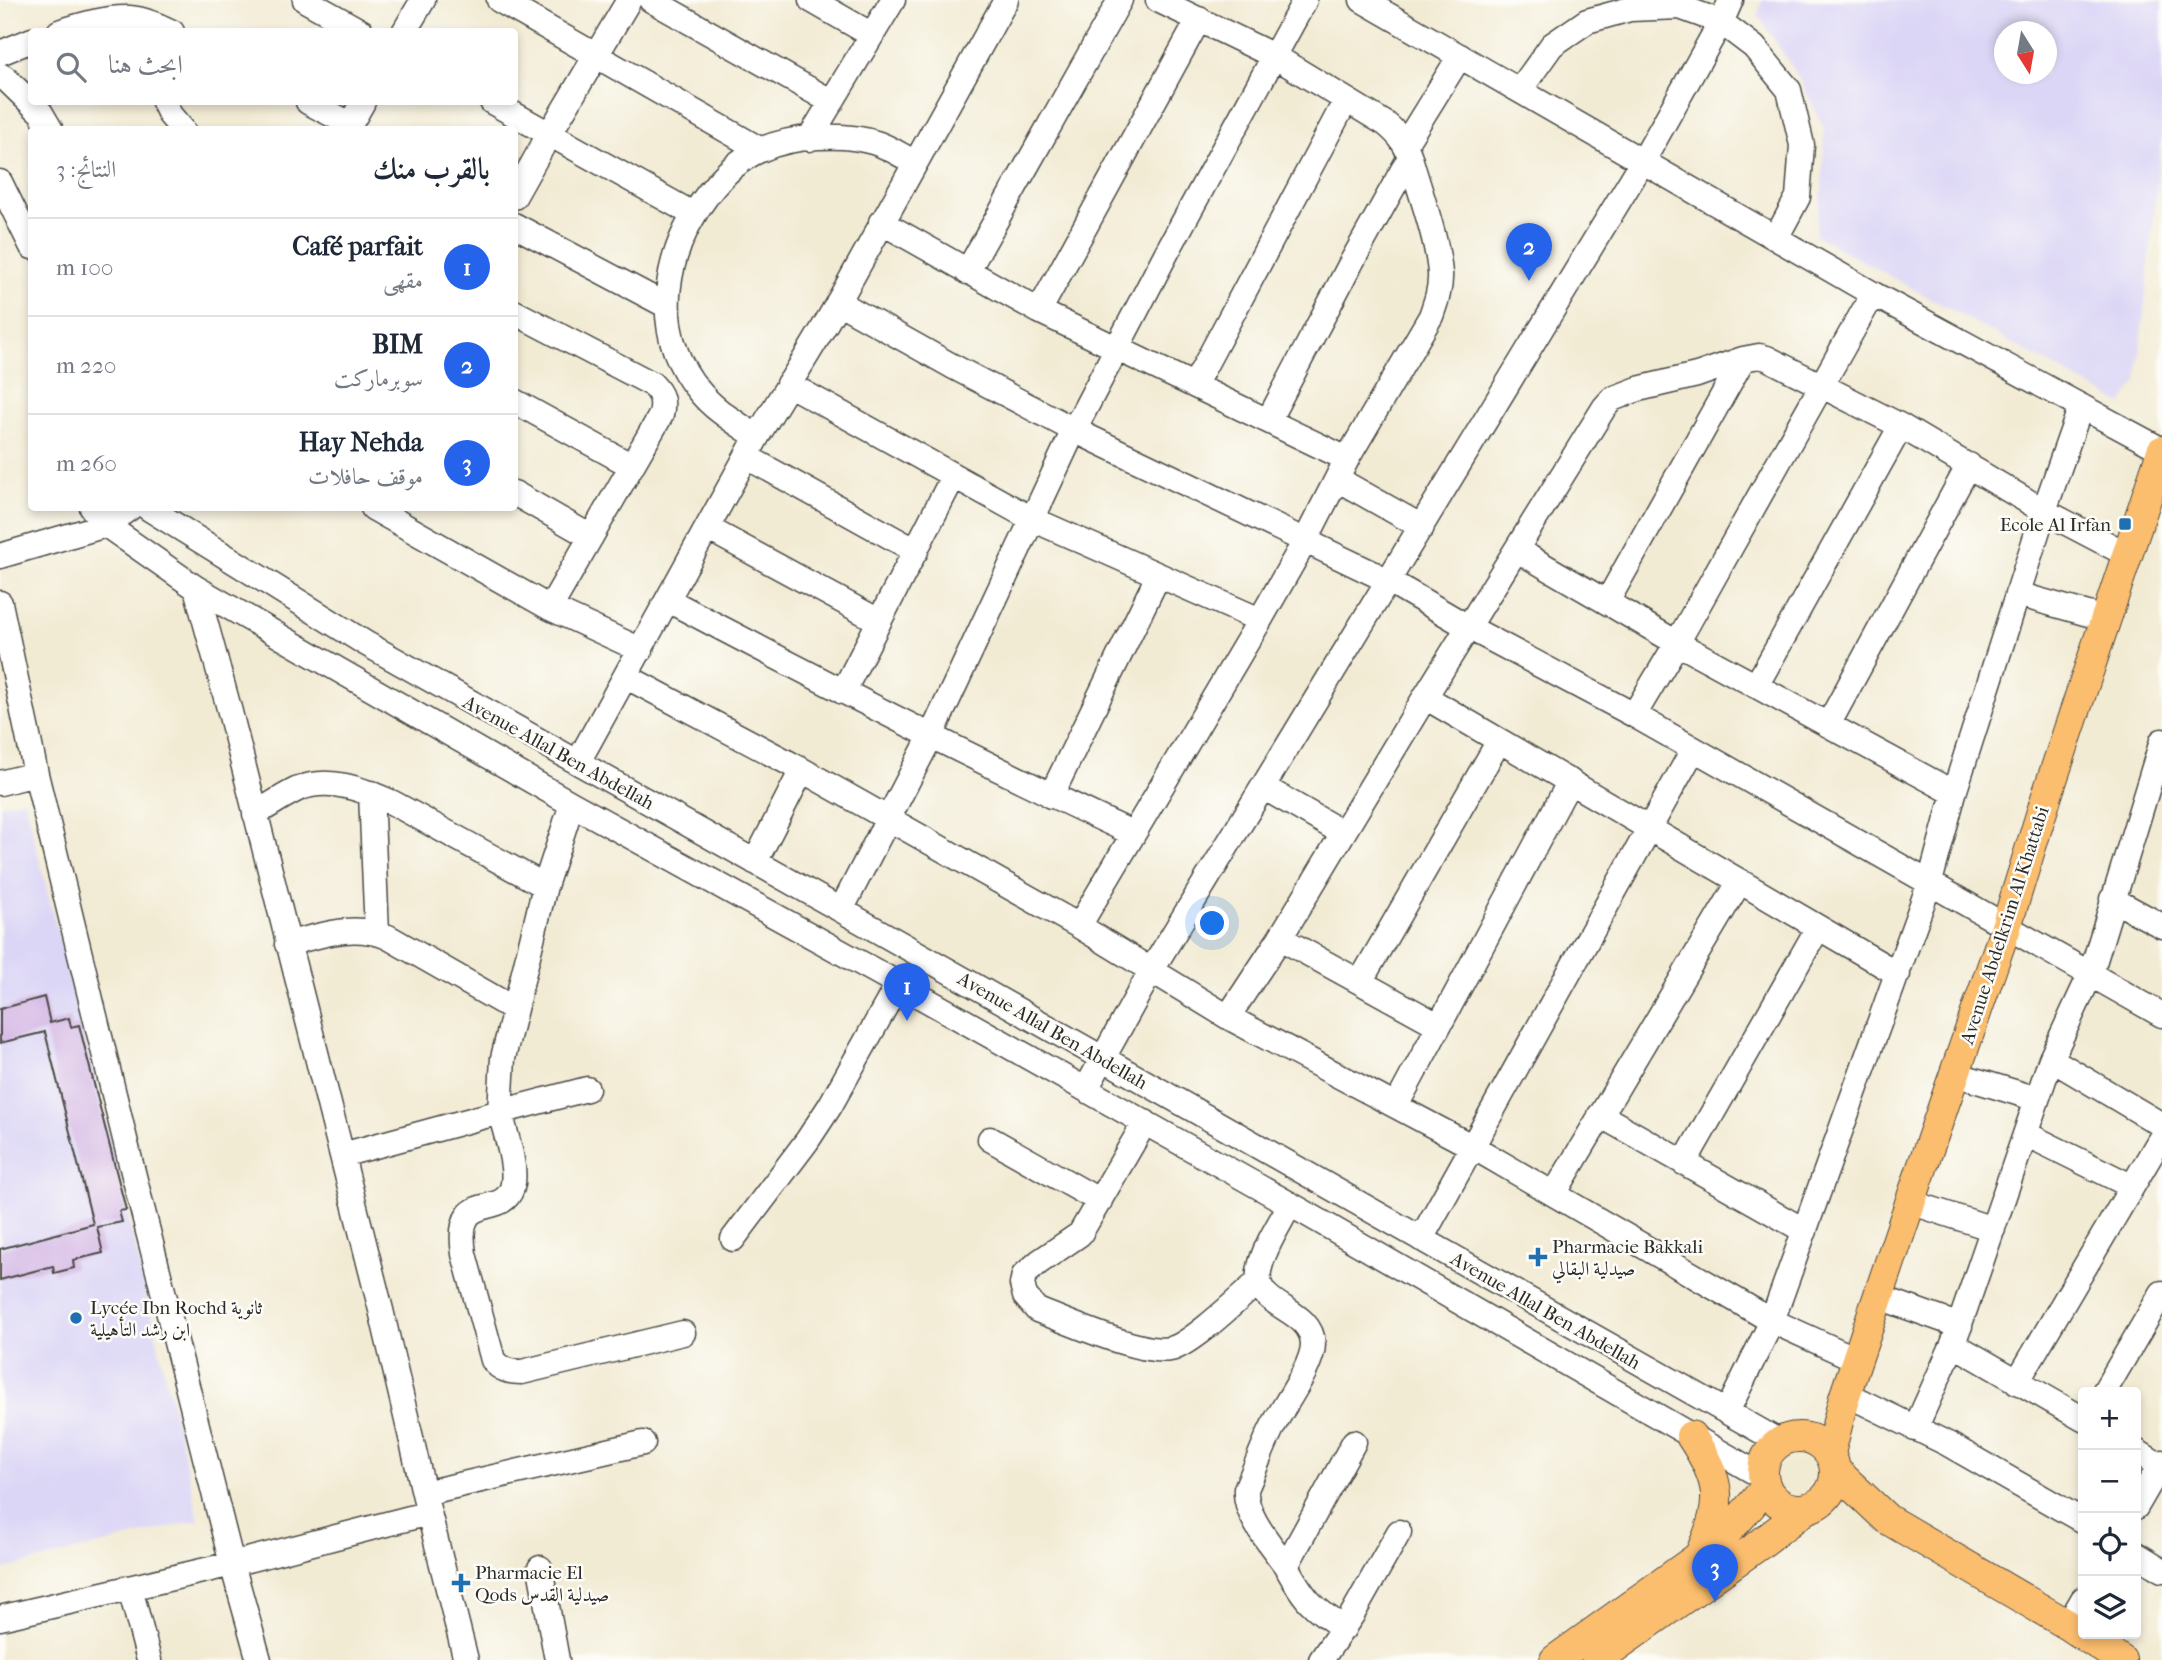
<!DOCTYPE html>
<html lang="ar">
<meta charset="utf-8">
<style>
:root{--surface:#fff;--page:#f2f2f3;--text:#1f2937;--muted:#747a83;--line:#e0e1e3;--accent:#2563eb}
body{margin:0;font-family:"IM FELL French Canon",Amiri,serif;background:var(--page);color:var(--text);direction:rtl}
.controls{position:absolute;right:21px;bottom:21px;display:grid;overflow:hidden;border-radius:7px;box-shadow:0 4px 10px #0003}
.controls button{width:63px;height:63px;display:grid;place-items:center;padding:0;border:0;border-bottom:2px solid var(--line);background:var(--surface);color:var(--text);font:35px sans-serif}
.compass{position:absolute;left:1994px;top:21px;width:63px;height:63px;border-radius:50%;background:var(--surface);box-shadow:0 4px 10px #0003;rotate:169deg}
.you{position:absolute;left:1213px;top:924px;width:24px;height:24px;margin:-18px;border:5px solid #fff;border-radius:50%;background:#1a73e8;box-shadow:0 0 0 10px #1a73e833}
.badge{display:grid;place-items:center;width:46px;height:46px;border-radius:50%;background:var(--accent);color:#fff;font-size:23px;font-weight:700}
.pin{position:absolute;translate:-50% -58px;filter:drop-shadow(0 2px 4px #0008)}
.pin::after{content:'';position:absolute;top:37px;width:24px;height:21px;background:inherit;clip-path:polygon(0 0,100% 0,50% 100%)}
.list{margin:0;padding:0;list-style:none}
h2{display:flex;justify-content:space-between;align-items:center;height:91px;margin:0;padding:0 28px;font-size:30px}
h2 small{font-size:23px;font-weight:400;color:var(--muted)}
.list li{display:grid;grid-template-columns:46px 1fr auto;gap:21px;align-items:center;box-sizing:border-box;height:98px;padding:0 28px;border-top:2px solid var(--line)}
.list b{display:block;font-size:26px;white-space:nowrap}
.list p{margin:0;font-size:23px;white-space:nowrap;color:var(--muted)}
.list em{font-size:23px;font-style:normal;color:var(--muted)}
.icon{flex:none;width:38px;height:38px;fill:none;stroke:currentColor;stroke-width:2;stroke-linecap:round;stroke-linejoin:round}
.map{position:relative;flex:none;width:2162px;height:1660px;overflow:hidden;direction:ltr}
.search{position:absolute;background:var(--surface);box-shadow:0 4px 10px #0003;left:28px;top:28px;width:490px;height:77px;display:flex;align-items:center;gap:18px;box-sizing:border-box;padding:0 24px;border-radius:7px;color:var(--muted);font-size:26px}
.panel{position:absolute;background:var(--surface);box-shadow:0 4px 10px #0003;left:28px;top:126px;width:490px;height:385px;border-radius:7px;direction:rtl}
.map>svg:first-child{display:block}
</style>
<div class="map">
<svg width="2162" height="1660" viewBox="0 0 2162 1660">
<rect width="100%" height="100%" fill="#fdfcf7"/>
<filter id="ink" filterUnits="userSpaceOnUse"><feTurbulence type="fractalNoise" baseFrequency=".0143" numOctaves="2"/><feDisplacementMap in="SourceGraphic" scale="14" xChannelSelector="R" yChannelSelector="G"/><feConvolveMatrix kernelMatrix="1 2 1 2 8 2 1 2 1" color-interpolation-filters="sRGB"/></filter>
<filter id="wash" filterUnits="userSpaceOnUse"><feTurbulence type="fractalNoise" baseFrequency=".00686" numOctaves="4" result="noise"/><feDisplacementMap in="SourceGraphic" scale="28" xChannelSelector="R" yChannelSelector="G"/><feGaussianBlur stdDeviation="1.57" result="paint"/><feColorMatrix in="noise" values="0 0 0 0 0 0 0 0 0 0 0 0 0 0 0 0 0 1.4 0 .05"/><feComposite in="paint" operator="in"/></filter>
<g filter="url(#wash)">
<rect width="100%" height="100%" fill="#f2ebd4"/>
<path fill="#dcd6f6" fill-rule="evenodd" d="M1762 0H2150L2162 2V135L2137 381 2122 404 1815 235 1822 190 1824 127 1795 71 1758 15ZM2004 32H2046V74H2004Z
M24 800 105 1117 199 1520 0 1570V805Z"/>
<g id="blocks">
<path fill="#d1b2e4" d="M44 997 50 1023 69 1018 71 1027 79 1025 126 1210 119 1211 122 1222 97 1227 103 1253 73 1260 74 1268 54 1273 53 1266 0 1280V1249L93 1224 45 1032 0 1043V1009Z"/>
</g>
</g>
<g filter="url(#ink)">
<use href="#blocks" fill-opacity="0" stroke="#494844" stroke-width="2"/>
<g fill="none" stroke-linecap="round" stroke-linejoin="round">
<g stroke="#494844" stroke-width="27">
<path id="minor" d="M305 0 362 32
M499 0 761 150
M651 0 832 102
M811 0 872 35
M1362 0 1873 294 2162 450
M59 32C81 25 106 17 130 18 144 19 159 26 172 32
M404 32 423 0
M0 53 32 40
M0 75 5 78 41 113 51 130
M1520 90 1552 45 1587 21 1630 9 1680 7 1721 22 1754 47 1789 90 1802 145 1798 197 1776 238
M164 102 170 115 183 130
M308 102 350 124
M492 102 693 214
M347 130 363 102
M809 139 893 0
M1406 143 1460 56
M0 182 32 247
M514 197 550 133 629 0
M881 222 1039 311 1347 459
M514 225 667 306
M967 272 1120 0
M838 302 952 366 1074 430 1389 581 1468 627 1634 715 2162 1015
M1039 311 1199 19
M514 312 652 384C662 394 664 401 661 415L550 608
M788 384 1032 519 1260 620
M1195 384 1346 100
M514 401 632 466
M1268 421 1350 265 1410 157
M757 437C737 423 715 411 699 391 649 331 664 252 708 194 722 176 739 159 760 150 791 136 844 132 876 143 889 147 902 156 914 162
M747 457 916 551
M1337 479 1422 527
M514 493 591 537
M92 508 106 525 196 588 572 804 877 972 1302 1211 1763 1477
M148 508 365 643 841 910 1780 1442
M373 508 550 608 641 650
M709 529 879 621
M1517 550 1677 643 1954 793
M0 556 106 525 130 508
M196 588 230 712 381 1310 424 1493 466 1660
M2017 594 2106 619
M668 600C821 681 975 760 1132 833
M1607 602 1743 359
M0 603 36 774 131 1164 232 1564 259 1660
M627 677 802 770 1079 926 1228 1017 1473 1147 1772 1321 1858 1360
M1756 686 1901 426
M843 692 953 477
M1425 697 1898 974
M1634 715 1677 643 1873 294
M1828 725 1969 465
M578 762 757 437C784 391 814 346 840 299 895 199 950 99 1006 0
M0 783 36 774
M1263 787 1343 833
M371 793 377 933
M1051 796 1158 576
M255 814C269 806 283 796 298 789 330 776 364 790 393 803L545 886
M755 862 802 770
M2112 899 2162 926
M841 910 931 736 1074 430 1167 252 1305 0
M1079 926 1260 620 1305 541 1347 459 1431 316C1436 302 1441 288 1440 273 1437 237 1420 193 1410 157 1405 142 1398 134 1386 124L1274 56 1158 0
M1280 938 1438 1025
M287 944C322 935 353 923 388 937L514 1009
M1360 982 1499 741
M1228 1017 1280 938 1425 697 1604 408 1612 399 1638 389 1697 375 1743 359 1759 356 1767 358 1901 426 2044 511 2128 555
M2051 1059 2162 1125
M1955 1074 2037 1099
M587 1089 500 1112C505 1132 518 1169 512 1188 501 1221 454 1186 464 1254L493 1360C500 1370 510 1372 522 1372L683 1333
M1086 1089 1151 971 1643 161 1723 18 1731 0
M1396 1106 1570 781
M1600 1115 1805 1231
M1145 1122 1080 1234 1039 1262 1024 1275 1022 1284 1025 1296 1037 1310C1067 1321 1147 1358 1174 1348 1197 1339 1239 1298 1259 1281
M2026 1134 2131 1186
M990 1139 1100 1201
M342 1155 500 1112 503 1058 545 886 572 804
M1684 1163 1818 928
M1554 1194 1740 881
M1910 1202 1993 1229
M733 1239 807 1141 830 1106 898 984
M1421 1239 1693 750
M1879 1297 1960 1326
M1953 1344 2083 1419
M2017 1382 2162 1136
M2104 1392 2162 1293
M1846 1394 1948 1444 2083 1521
M1727 1412 1772 1321 1930 882 1954 793 2044 511 2081 406
M1915 1429 1953 1344 2051 1059 2091 973 2162 741
M2136 1451 2162 1467
M424 1493 643 1443
M2136 1507 2162 1462
M2136 1554 2162 1570
M1286 1566C1271 1545 1244 1515 1246 1489 1255 1469 1262 1449 1271 1430 1282 1407 1313 1367 1313 1344 1312 1306 1248 1308 1260 1267 1265 1245 1280 1224 1290 1204
M540 1568 557 1660
M130 1588 149 1660
M0 1618 232 1564 429 1513
M2068 1625 2083 1599
M1344 1628C1312 1608 1304 1599 1286 1566L1354 1442
M1321 1660 1352 1615 1399 1532"/>
</g>
<g stroke="#494844" stroke-width="32">
<path id="major" d="M1691 1436C1721 1481 1724 1503 1701 1552
M1763 1473a36 36 0 1 1 72 0a36 36 0 1 1-72 0Z
M1830 1453 1844 1398 1927 1153 2006 927 2048 792 2162 451
M1836 1471 1887 1519 2068 1625 2121 1660
M1555 1660 1697 1558C1724 1537 1745 1514 1766 1487
M1597 1660 1759 1545 1807 1508"/>
</g>
<use href="#minor" stroke="#fff" stroke-width="24"/>
<use href="#major" stroke="#fbbd6e" stroke-width="30"/>
</g>
</g>
<g fill="#1f6fb2" stroke="#fdfcf7" stroke-width="2.5">
<rect x="2118" y="517" width="14" height="14" rx="3.5"/>
<path d="M1534.5 1246.5h7v7h7v7h-7v7h-7v-7h-7v-7h7z"/>
<circle cx="76" cy="1318" r="7"/>
<path d="M457.5 1572.5h7v7h7v7h-7v7h-7v-7h-7v-7h7z"/>
</g>
<g text-anchor="middle" stroke-width="5" stroke-linejoin="round" paint-order="stroke">
<g font-size="19" fill="#2b2b2b" stroke="#fdfcf7" text-anchor="start">
<text x="2111" y="531" text-anchor="end">Ecole Al Irfan</text>
<text x="1552" y="1253">Pharmacie Bakkali<tspan x="1552" dy="22">صيدلية البقالي</tspan></text>
<text x="90" y="1314">Lycée Ibn Rochd ثانوية<tspan x="90" dy="22">ابن رشد التأهيلية</tspan></text>
<text x="475" y="1579">Pharmacie El<tspan x="475" dy="22">Qods صيدلية القدس</tspan></text>
</g>
<g font-size="19" fill="#2b2b2b" stroke="#fdfcf7">
<text transform="translate(559 752) rotate(29)" y="7">Avenue Allal Ben Abdellah</text>
<text transform="translate(2004 925) rotate(-72)" y="7">Avenue Abdelkrim Al Khattabi</text>
<text transform="translate(1053 1030) rotate(30)" y="7">Avenue Allal Ben Abdellah</text>
<text transform="translate(1546 1310) rotate(30)" y="7">Avenue Allal Ben Abdellah</text>
</g>
</g>
</svg>
<div class="controls">
<button>+</button>
<button>−</button>
<button><svg class="icon" aria-label="locate" viewBox="0 0 24 24"><circle cx="12" cy="12" r="6"/><path d="M12 2v4M12 18v4M2 12h4M18 12h4"/></svg></button>
<button><svg class="icon" aria-label="layers" viewBox="0 0 24 24"><path d="M12 4l9 5-9 5-9-5zM3 14l9 5 9-5"/></svg></button>
</div>
<svg class="compass" viewBox="-18 -18 36 36"><path d="M0-13l5 13h-10z" fill="#e53935"/><path d="M0 13l5-13h-10z" fill="#747a83"/></svg>
<div class="you"></div>
<div class="pin badge" style="left:907px;top:1021px">1</div>
<div class="pin badge" style="left:1529px;top:281px">2</div>
<div class="pin badge" style="left:1715px;top:1602px">3</div>
<div class="search"><svg class="icon" aria-label="search" viewBox="0 0 24 24"><circle cx="10" cy="10" r="6"/><path d="M15 15l6 6"/></svg>ابحث هنا</div>
<section class="panel">
<h2>بالقرب منك<small>النتائج: 3</small></h2>
<ul class="list">
<li><span class="badge">1</span><div><b>Café parfait</b><p>مقهى</p></div><em>100 m</em></li>
<li><span class="badge">2</span><div><b>BIM</b><p>سوبرماركت</p></div><em>220 m</em></li>
<li><span class="badge">3</span><div><b>Hay Nehda</b><p>موقف حافلات</p></div><em>260 m</em></li>
</ul>
</section>
</div>
